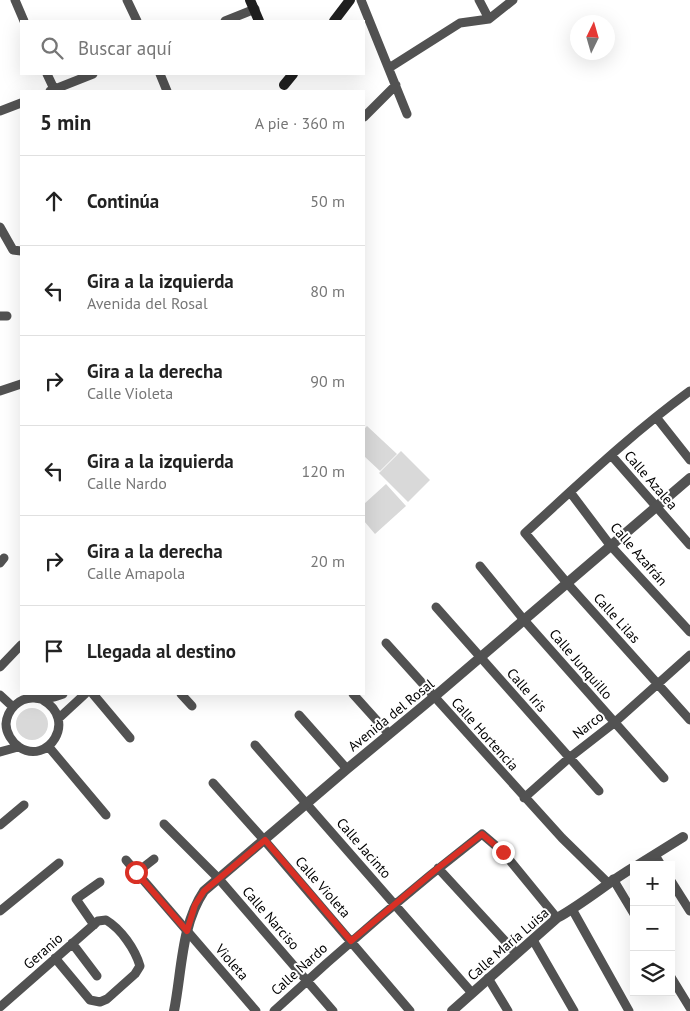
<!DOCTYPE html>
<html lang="es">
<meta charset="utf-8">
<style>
:root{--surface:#fff;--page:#f2f2f2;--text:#222;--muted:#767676;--line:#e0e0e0}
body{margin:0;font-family:"PT Sans",sans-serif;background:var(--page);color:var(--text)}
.controls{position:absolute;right:15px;bottom:15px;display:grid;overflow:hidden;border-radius:0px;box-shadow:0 5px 20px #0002}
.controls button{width:45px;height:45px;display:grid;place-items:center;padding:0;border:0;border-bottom:1px solid var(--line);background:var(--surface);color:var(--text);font:25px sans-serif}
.compass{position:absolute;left:570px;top:15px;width:45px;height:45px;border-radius:50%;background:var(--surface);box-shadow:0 5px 20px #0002;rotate:5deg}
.stop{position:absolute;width:15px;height:15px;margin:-11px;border:4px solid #d93025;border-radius:50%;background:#fff}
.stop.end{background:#d93025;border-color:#fff;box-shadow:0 1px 5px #0008}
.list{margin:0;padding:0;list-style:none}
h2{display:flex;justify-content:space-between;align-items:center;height:65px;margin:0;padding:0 20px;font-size:21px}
h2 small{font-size:16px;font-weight:400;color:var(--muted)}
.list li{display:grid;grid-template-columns:32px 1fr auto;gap:15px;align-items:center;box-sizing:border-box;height:90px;padding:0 20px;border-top:1px solid var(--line)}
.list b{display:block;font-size:19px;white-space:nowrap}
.list p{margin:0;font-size:16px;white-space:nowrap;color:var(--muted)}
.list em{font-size:16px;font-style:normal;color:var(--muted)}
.icon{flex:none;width:28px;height:28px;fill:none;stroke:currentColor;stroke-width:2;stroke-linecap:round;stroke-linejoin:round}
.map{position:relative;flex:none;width:690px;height:1011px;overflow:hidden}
.search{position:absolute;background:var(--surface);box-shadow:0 5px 20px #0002;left:20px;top:20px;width:345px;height:55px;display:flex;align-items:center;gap:12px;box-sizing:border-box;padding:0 18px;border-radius:0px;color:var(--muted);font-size:19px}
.panel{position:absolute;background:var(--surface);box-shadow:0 5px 20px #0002;left:20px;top:90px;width:345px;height:605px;border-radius:0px}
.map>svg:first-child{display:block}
</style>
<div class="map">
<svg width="690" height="1011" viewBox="0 0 690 1011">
<rect width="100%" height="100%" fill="#fff"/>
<path fill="#d9d9d9" d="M367 426 397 454 380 471 364 456V429Z
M401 451 430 480 408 502 379 473Z
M386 484 406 506 375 534 364 521V504Z
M16 724a16 16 0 1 1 32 0a16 16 0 1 1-32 0Z"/>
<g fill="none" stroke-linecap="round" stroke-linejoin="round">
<path stroke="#525252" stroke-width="9" d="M15 0 24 21
M127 0 137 21
M361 0 407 114
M479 0 489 19
M225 21 255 9
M389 68 460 23 489 19 513 0
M47 74 55 91
M160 74 167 91
M50 91 93 74
M0 111 21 103
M364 117 396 85
M0 227 13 250 21 251
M0 316H7
M0 391 21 384
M690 391C631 434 579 484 525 533L567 583 690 720
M656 417 690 460
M611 455 690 545
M570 492 610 545 690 632
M0 563 4 558
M480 566 524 620 664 778
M436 607 599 791
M386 643 562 838 608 883
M0 667 21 645
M93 694 130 738
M181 694 192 706
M353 694 389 734
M0 695 13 707
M43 700C78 720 48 766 19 747 12 742 6 733 6 724 7 710 19 697 34 698 38 698 41 700 45 699 51 698 58 696 63 694
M299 715 347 769
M59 718 85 694
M255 745 472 993
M48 746 106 815
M0 752 18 747
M213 783 265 841 410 1011
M524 798 569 758 614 723 690 655
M164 824 219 879 333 1011
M0 825 24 805
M655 855 661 865
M126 860 256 1011
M438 868 516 953
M136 873 154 859
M613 879 634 914
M671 881 690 911
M572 909 629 1011
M0 911 59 863
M94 925 76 899 100 882
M533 940 574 1011
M72 943 97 976
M671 977 690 1008
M488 978 508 1011
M0 1007 98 921 106 920C121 929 135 949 140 966L135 974 107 999 100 1002 90 1000 55 958
M274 1011C341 949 410 890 482 834L503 852 557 918"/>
<path stroke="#525252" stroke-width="10" d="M638 865 683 837
M174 1011C182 971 181 925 204 891L347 769 434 697 690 478
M452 1011 557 918C584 903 607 883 634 867"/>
<path stroke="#1f1f1f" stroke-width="10" d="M250 0 259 21
M334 21 350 0
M284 85 293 74"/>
</g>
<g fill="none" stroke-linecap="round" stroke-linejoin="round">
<path stroke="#d93025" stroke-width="6" d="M136 872 187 931 195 905 204 891 265 840 351 941 438 868 482 834 503 852"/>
</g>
<g text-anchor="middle" stroke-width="4" stroke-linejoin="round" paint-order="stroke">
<g font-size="14" fill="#000" stroke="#fff">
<text transform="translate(651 480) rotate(49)" y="5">Calle Azalea</text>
<text transform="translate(639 554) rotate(49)" y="5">Calle Azafrán</text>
<text transform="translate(617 618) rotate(48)" y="5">Calle Lilas</text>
<text transform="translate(581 664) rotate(49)" y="5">Calle Junquillo</text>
<text transform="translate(527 690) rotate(49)" y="5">Calle Iris</text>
<text transform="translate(391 715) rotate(-39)" y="5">Avenida del Rosal</text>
<text transform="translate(588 725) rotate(-38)" y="5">Narco</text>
<text transform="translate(485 734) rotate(48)" y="5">Calle Hortencia</text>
<text transform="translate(364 848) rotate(49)" y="5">Calle Jacinto</text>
<text transform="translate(323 887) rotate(49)" y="5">Calle Violeta</text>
<text transform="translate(271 918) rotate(49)" y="5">Calle Narciso</text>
<text transform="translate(508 944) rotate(-41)" y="5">Calle María Luisa</text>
<text transform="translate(43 951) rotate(-41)" y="5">Geranio</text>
<text transform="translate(232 962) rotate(49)" y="5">Violeta</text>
<text transform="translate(299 969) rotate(-42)" y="5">Calle Nardo</text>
</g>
</g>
</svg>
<div class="controls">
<button>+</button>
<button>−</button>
<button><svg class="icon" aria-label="layers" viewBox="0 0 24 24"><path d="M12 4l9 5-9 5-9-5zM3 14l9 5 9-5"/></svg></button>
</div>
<svg class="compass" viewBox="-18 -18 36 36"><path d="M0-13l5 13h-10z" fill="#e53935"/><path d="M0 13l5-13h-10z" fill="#767676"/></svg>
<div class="stop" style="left:136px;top:872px"></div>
<div class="stop end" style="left:503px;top:852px"></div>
<div class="search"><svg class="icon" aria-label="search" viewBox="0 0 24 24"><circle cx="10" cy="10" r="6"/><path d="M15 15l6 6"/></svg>Buscar aquí</div>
<section class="panel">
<h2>5 min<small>A pie · 360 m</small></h2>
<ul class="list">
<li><svg class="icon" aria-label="ahead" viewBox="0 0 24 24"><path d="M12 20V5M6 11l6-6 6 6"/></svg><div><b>Continúa</b></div><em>50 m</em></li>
<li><svg class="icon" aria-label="left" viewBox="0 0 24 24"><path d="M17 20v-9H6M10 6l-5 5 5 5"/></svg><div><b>Gira a la izquierda</b><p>Avenida del Rosal</p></div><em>80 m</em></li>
<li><svg class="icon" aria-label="right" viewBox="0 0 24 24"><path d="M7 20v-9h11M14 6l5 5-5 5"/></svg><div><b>Gira a la derecha</b><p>Calle Violeta</p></div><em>90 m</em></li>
<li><svg class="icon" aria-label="left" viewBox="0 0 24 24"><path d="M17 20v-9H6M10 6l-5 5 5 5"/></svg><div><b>Gira a la izquierda</b><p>Calle Nardo</p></div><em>120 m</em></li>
<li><svg class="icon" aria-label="right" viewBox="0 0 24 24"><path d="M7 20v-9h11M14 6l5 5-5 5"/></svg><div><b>Gira a la derecha</b><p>Calle Amapola</p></div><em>20 m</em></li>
<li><svg class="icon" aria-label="arrive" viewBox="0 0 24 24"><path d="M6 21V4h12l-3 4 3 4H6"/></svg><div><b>Llegada al destino</b></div></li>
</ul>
</section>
</div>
